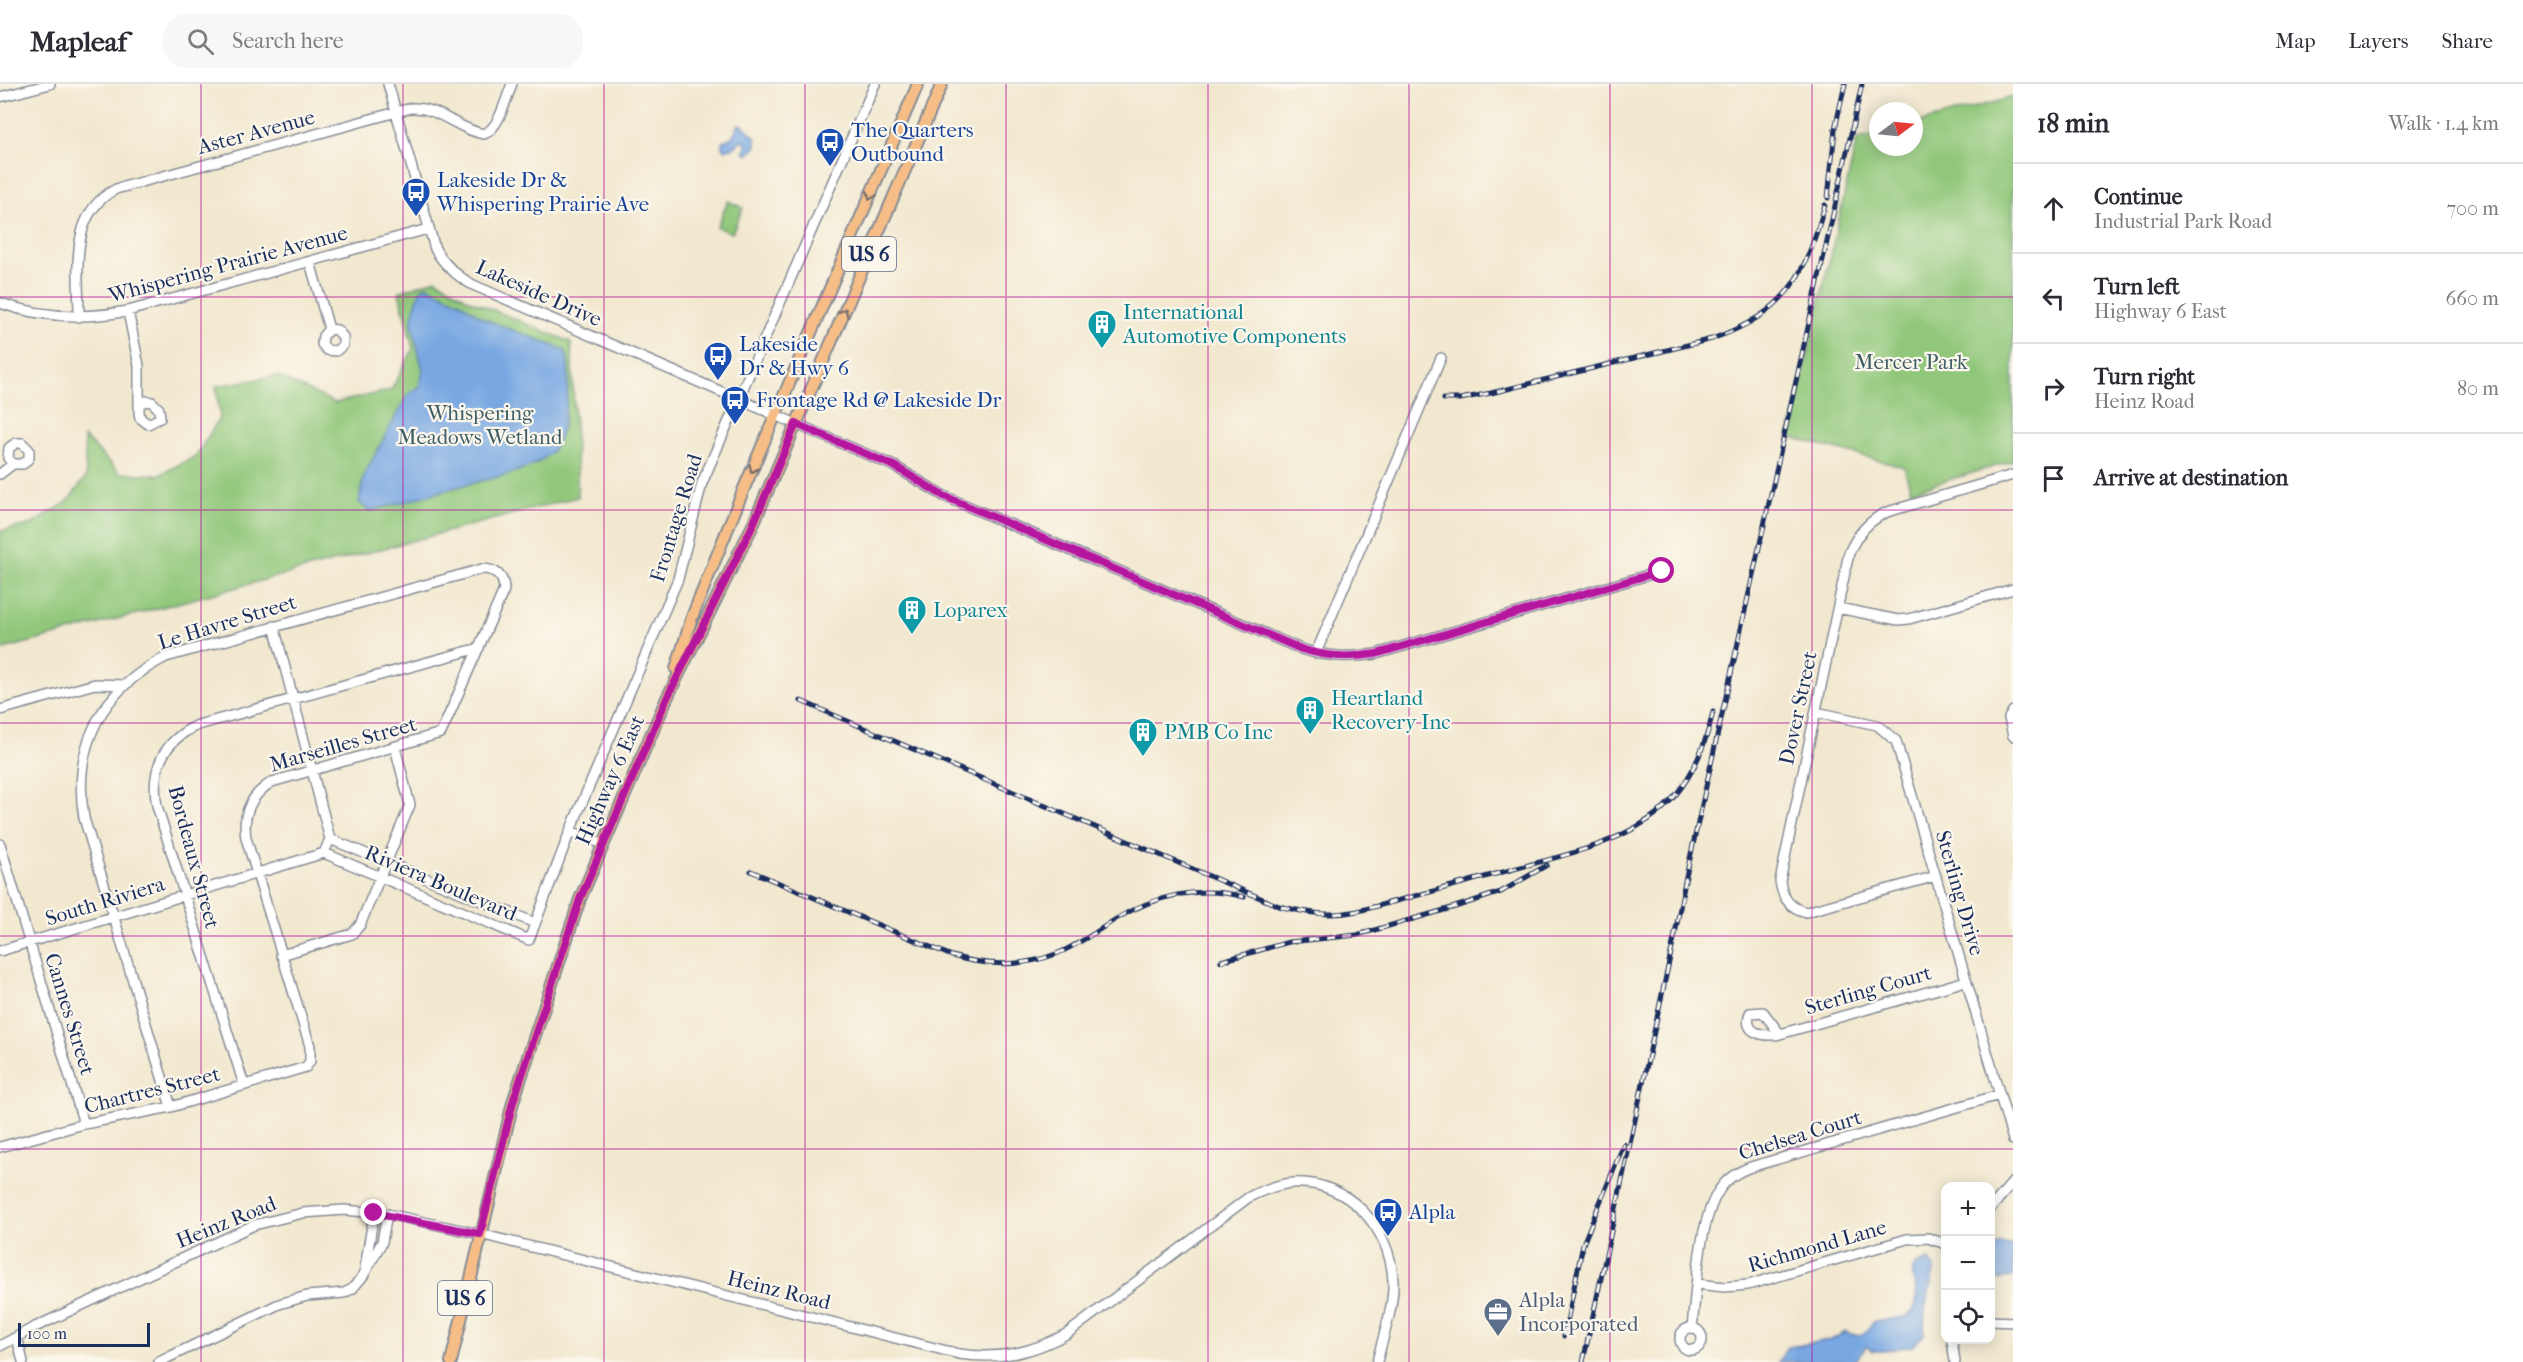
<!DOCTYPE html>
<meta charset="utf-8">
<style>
:root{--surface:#fff;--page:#f7f7f7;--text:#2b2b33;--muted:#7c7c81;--line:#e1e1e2}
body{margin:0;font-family:"IM FELL French Canon",serif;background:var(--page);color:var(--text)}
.controls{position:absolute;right:18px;bottom:18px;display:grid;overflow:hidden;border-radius:12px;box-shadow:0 3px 15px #0003}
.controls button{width:54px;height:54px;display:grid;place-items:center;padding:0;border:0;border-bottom:2px solid var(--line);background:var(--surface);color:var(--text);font:30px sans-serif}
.compass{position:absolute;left:1869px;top:18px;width:54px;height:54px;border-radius:50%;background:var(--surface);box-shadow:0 3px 15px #0003;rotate:74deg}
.scale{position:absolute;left:18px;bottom:15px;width:132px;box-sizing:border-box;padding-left:6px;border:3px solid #1b2f5e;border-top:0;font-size:16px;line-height:21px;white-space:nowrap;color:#1b2f5e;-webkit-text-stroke:4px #fbf7ec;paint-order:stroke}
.stop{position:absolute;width:18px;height:18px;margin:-14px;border:4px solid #b5179e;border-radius:50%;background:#fff}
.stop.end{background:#b5179e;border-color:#fff;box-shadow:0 2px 6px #0008}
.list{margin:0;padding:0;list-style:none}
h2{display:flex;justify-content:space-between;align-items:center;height:78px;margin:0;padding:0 24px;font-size:26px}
h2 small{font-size:20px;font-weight:400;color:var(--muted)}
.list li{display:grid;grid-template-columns:39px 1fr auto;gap:18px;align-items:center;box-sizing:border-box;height:90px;padding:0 24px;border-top:2px solid var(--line)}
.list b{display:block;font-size:22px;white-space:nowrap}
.list p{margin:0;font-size:20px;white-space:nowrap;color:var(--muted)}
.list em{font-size:20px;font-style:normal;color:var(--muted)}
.icon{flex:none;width:33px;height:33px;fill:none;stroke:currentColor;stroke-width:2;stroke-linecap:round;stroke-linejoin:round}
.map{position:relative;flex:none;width:2013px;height:1278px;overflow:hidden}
header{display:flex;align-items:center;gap:36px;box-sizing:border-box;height:84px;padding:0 30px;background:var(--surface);border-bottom:2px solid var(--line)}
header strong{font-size:28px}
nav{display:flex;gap:33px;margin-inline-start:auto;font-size:21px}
.search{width:420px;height:54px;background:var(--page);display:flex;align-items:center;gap:15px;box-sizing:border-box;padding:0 21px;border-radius:24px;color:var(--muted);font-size:22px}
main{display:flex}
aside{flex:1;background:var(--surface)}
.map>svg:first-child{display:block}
</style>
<header>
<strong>Mapleaf</strong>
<div class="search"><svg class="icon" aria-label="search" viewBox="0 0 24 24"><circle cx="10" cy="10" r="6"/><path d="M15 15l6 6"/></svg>Search here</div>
<nav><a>Map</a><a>Layers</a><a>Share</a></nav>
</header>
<main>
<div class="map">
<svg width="2013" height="1278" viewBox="0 0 2013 1278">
<rect width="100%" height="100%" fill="#fbf7ec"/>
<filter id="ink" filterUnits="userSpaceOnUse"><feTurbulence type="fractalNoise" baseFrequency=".0167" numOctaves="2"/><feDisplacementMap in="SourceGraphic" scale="12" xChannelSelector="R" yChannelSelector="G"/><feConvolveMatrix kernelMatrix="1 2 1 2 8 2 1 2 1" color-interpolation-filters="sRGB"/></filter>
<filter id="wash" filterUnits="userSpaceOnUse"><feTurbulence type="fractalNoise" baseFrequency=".008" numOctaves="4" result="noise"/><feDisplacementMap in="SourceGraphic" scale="24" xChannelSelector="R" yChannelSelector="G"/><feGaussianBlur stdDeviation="1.35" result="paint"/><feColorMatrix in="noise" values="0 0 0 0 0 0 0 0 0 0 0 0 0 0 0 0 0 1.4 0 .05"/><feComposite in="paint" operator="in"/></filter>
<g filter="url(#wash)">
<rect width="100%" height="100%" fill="#f2e8cf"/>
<path fill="#91c77a" stroke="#567b6c" stroke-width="1.5" d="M2013 13V377L1911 407 1904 383 1789 353 1857 55 1878 50V63H1914V40Z
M728 117 743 124 732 149 717 143Z
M436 195 469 216 571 258 578 413 0 566V447L33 440 67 418 86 393 84 353 120 389 159 391 196 372 220 333 216 302 277 292 335 319 391 306 413 265 399 208Z"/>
<path fill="#78a7e2" stroke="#4a6ba0" stroke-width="1.5" d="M739 40 743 41 756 54V63L748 71 744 68 746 61 744 56H741L735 63 725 66 722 63V58L732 53Z
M426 202 460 218 484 235 565 266C573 287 566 352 551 368 532 389 480 396 453 404 425 411 398 421 369 427L359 418 364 391 408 310 419 303 423 287 412 241V233L420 207Z
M2001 1159 2013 1162V1193L1999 1196 1991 1194V1165Z
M1929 1176 1935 1184 1925 1225 1924 1251 1919 1256 1912 1262 1884 1267H1873L1866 1262 1855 1278H1778L1788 1263 1831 1256 1845 1248C1860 1255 1866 1250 1874 1237 1898 1234 1921 1238 1916 1206 1914 1196 1911 1191 1914 1182Z"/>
</g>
<g filter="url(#ink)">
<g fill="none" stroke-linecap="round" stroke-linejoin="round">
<g stroke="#868c96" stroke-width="12">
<path id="minor" d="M388 0 435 165C444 181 457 192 473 201L894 382 944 412 1301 565C1327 573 1349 574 1376 570L1662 487
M0 13 50 0
M310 178 329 245 323 252 322 260 327 266 336 267 343 261V253L337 246 329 245
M0 219C42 234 85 235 128 227L428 145
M128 227 139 282V328L140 334 148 340 160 334 159 325 152 318 145 317 139 321
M79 233C79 186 68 130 116 105L411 24C438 22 458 46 484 50 499 45 506 14 512 0
M0 390 13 380H23L29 374V366L22 359H16L9 364 8 374 13 380
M1838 524 1898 536 1909 535 2013 505
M274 542 330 755 324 769
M1316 569 1441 274
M0 626 95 600 125 601
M2013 627 2009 634 2013 652
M1816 628 1877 641 1896 657 2013 1056
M570 747 603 760
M330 755 535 839
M0 760 84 1040
M324 769 529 856 570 747 678 495 702 399 875 0
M1936 792 1806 828C1790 824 1782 814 1780 797L1849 469C1857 450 1868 437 1887 428L2013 391
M0 867 324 769
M281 871 352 850 360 841 410 721 395 663
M1780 950 1763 928 1750 929C1742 950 1765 953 1780 950L1966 897
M244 1001 157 722C150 685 164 656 198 641L479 564
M0 1063 84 1040 171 1023 306 983 310 977V962L246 754C242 729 251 711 272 698L441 649 504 506C504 492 496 485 482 485L166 573C101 606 72 662 84 734L171 1023
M1990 1125 2013 1098
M365 1184 374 1129
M1697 1200 1725 1203 1748 1201 1907 1155 1928 1154 1946 1160
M1990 1237 2013 1238
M1692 1244C1696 1207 1699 1134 1720 1105 1728 1093 1741 1086 1754 1082L1999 1011
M1680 1255a11 11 0 1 1 22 0a11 11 0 1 1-22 0Z
M17 1253 23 1278
M1952 1256 1955 1278
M0 1262 33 1244 254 1141 303 1129 344 1126 387 1130 480 1150 959 1270C999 1276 1033 1269 1068 1249L1249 1113C1263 1106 1277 1100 1293 1099 1348 1096 1391 1144 1393 1197 1394 1223 1383 1252 1377 1278
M159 1278 279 1220 307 1212 344 1209 352 1205 363 1192 382 1158 387 1130"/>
</g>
<g stroke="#868c96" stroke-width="14">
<path id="major" d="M676 585 692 533 745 402 918 0
M451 1278 513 1018 580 815 667 614 752 443 942 0"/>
</g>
<use href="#minor" stroke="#fff" stroke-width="9"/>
<use href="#major" stroke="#f6be86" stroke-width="10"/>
<g stroke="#1b2f5e" stroke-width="5">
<path id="rail" d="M1828 114 1835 45 1845 0
M1444 315H1460L1491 309 1712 255C1787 228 1804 194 1825 121
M801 617 1279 822C1306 829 1330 833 1358 827 1412 813 1467 798 1521 783 1569 770 1621 759 1660 727 1689 702 1705 664 1713 628
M751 787 952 872C986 882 1022 883 1056 870 1077 862 1097 847 1116 835 1154 812 1200 801 1244 813
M1221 877 1289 858 1357 851 1455 823 1501 808 1547 781
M1564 1252 1583 1160 1624 1060
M1583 1278 1675 850 1685 797 1862 0"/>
</g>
<use href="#rail" stroke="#fbf7ec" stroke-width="3" stroke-dasharray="9" stroke-linecap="butt"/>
</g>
<defs><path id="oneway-chevron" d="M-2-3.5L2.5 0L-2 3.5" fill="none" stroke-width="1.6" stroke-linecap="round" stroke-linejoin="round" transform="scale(1.5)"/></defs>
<g stroke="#7e6f70">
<use href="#oneway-chevron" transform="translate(871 112) rotate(113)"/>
<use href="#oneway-chevron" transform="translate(844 228) rotate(-67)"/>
<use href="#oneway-chevron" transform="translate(753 385) rotate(114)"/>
</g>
</g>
<g fill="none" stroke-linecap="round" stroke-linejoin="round" filter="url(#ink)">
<path stroke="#b5179e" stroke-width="8" d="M374 1129 480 1150 513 1018 580 815 667 614 752 443 796 340 894 382 944 412 1301 565C1327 573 1349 574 1376 570L1662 487"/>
</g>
<path fill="none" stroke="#b5179e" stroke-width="1.5" stroke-opacity="0.55" d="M201 0V1278M403 0V1278M604 0V1278M805 0V1278M1006 0V1278M1208 0V1278M1409 0V1278M1610 0V1278M1812 0V1278M0 213H2013M0 426H2013M0 639H2013M0 852H2013M0 1065H2013"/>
<defs>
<g id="bus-pin" transform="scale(1.5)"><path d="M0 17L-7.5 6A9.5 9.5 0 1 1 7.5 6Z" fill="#1a4fb4" stroke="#fbf7ec"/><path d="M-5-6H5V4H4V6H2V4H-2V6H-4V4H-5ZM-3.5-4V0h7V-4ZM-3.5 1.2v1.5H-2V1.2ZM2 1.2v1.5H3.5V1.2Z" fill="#fff"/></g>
<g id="building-pin" transform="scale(1.5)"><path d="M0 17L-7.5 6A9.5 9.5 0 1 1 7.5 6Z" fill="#0f9aa8" stroke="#fbf7ec"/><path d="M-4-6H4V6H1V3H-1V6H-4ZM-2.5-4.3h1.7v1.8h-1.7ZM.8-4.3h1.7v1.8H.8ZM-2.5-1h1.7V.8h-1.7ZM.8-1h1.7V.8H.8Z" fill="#fff"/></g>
<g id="office-pin" transform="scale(1.5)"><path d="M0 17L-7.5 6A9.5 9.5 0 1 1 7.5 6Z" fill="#5c6f8a" stroke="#fbf7ec"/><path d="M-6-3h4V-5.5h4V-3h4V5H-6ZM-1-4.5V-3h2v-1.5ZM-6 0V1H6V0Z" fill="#fff"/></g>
</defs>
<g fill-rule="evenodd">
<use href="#bus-pin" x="830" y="58"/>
<use href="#bus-pin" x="416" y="108"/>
<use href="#building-pin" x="1102" y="240"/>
<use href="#bus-pin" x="718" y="272"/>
<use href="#bus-pin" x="735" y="316"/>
<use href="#building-pin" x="912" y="526"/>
<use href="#building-pin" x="1310" y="626"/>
<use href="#building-pin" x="1143" y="648"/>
<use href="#bus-pin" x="1388" y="1128"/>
<use href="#office-pin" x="1498" y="1228"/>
</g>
<g text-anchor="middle" stroke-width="4.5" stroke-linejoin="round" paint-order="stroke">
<g fill="#fbf7ec" stroke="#5e6b89" stroke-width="1.5">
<rect x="842" y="153" width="54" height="34" rx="4.5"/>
<rect x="438" y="1197" width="54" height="34" rx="4.5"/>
</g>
<g font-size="20" font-weight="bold" fill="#1b2f5e">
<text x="869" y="177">US 6</text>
<text x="465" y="1221">US 6</text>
</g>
<g font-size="21" fill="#164399" stroke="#fbf7ec" text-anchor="start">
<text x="851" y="53">The Quarters<tspan x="851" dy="24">Outbound</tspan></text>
<text x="437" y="103">Lakeside Dr &amp;<tspan x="437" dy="24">Whispering Prairie Ave</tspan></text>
<text x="739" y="267">Lakeside<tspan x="739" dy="24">Dr &amp; Hwy 6</tspan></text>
<text x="756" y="323">Frontage Rd @ Lakeside Dr</text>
<text x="1409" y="1135">Alpla</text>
</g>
<g font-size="21" fill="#1b2f5e" stroke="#fbf7ec">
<text transform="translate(256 48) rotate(-15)" y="7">Aster Avenue</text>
<text transform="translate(228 180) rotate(-15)" y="7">Whispering Prairie Avenue</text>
<text transform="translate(539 209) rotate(24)" y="7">Lakeside Drive</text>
<text transform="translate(676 434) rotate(-73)" y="7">Frontage Road</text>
<text transform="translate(227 538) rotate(-17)" y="7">Le Havre Street</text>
<text transform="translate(1798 624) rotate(-78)" y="7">Dover Street</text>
<text transform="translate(343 660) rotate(-16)" y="7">Marseilles Street</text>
<text transform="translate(610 696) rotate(-66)" y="7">Highway 6 East</text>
<text transform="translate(194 773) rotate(75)" y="7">Bordeaux Street</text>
<text transform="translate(441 799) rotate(23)" y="7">Riviera Boulevard</text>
<text transform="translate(1960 809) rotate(74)" y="7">Sterling Drive</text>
<text transform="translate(105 817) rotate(-17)" y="7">South Riviera</text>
<text transform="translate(1868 906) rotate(-16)" y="7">Sterling Court</text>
<text transform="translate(70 930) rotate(73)" y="7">Cannes Street</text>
<text transform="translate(152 1006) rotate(-14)" y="7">Chartres Street</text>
<text transform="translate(1800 1051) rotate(-17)" y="7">Chelsea Court</text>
<text transform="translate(226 1138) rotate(-22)" y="7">Heinz Road</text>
<text transform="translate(1817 1162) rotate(-16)" y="7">Richmond Lane</text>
<text transform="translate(779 1206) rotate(14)" y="7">Heinz Road</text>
</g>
<g font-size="21" fill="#0d838f" stroke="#fbf7ec" text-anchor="start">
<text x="1123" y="235">International<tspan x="1123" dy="24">Automotive Components</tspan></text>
<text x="933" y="533">Loparex</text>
<text x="1331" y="621">Heartland<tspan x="1331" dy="24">Recovery Inc</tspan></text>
<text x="1164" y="655">PMB Co Inc</text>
</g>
<g font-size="21" fill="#3e5d66" stroke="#fbf7ec">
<text x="1911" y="285">Mercer Park</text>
<text x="480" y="336">Whispering<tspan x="480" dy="24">Meadows Wetland</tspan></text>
</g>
<g font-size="21" fill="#4e5e75" stroke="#fbf7ec" text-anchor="start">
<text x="1519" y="1223">Alpla<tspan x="1519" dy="24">Incorporated</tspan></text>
</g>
</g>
</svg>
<div class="controls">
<button>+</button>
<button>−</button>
<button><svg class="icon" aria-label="locate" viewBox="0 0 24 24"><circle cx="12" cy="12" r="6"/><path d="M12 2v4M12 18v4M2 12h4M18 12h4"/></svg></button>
</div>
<svg class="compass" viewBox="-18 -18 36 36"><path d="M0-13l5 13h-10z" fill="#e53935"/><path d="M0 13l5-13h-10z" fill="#7c7c81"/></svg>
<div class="scale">100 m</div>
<div class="stop" style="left:1662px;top:487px"></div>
<div class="stop end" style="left:374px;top:1129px"></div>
</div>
<aside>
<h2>18 min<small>Walk · 1.4 km</small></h2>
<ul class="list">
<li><svg class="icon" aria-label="ahead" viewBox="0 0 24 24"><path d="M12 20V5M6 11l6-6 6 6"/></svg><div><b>Continue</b><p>Industrial Park Road</p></div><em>700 m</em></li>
<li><svg class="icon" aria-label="left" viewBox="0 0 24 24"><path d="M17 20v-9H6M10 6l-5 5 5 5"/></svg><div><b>Turn left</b><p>Highway 6 East</p></div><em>660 m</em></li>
<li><svg class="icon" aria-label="right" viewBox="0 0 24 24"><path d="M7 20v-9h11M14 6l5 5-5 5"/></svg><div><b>Turn right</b><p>Heinz Road</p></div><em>80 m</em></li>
<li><svg class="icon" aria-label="arrive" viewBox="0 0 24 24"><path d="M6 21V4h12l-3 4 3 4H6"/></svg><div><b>Arrive at destination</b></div></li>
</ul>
</aside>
</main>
